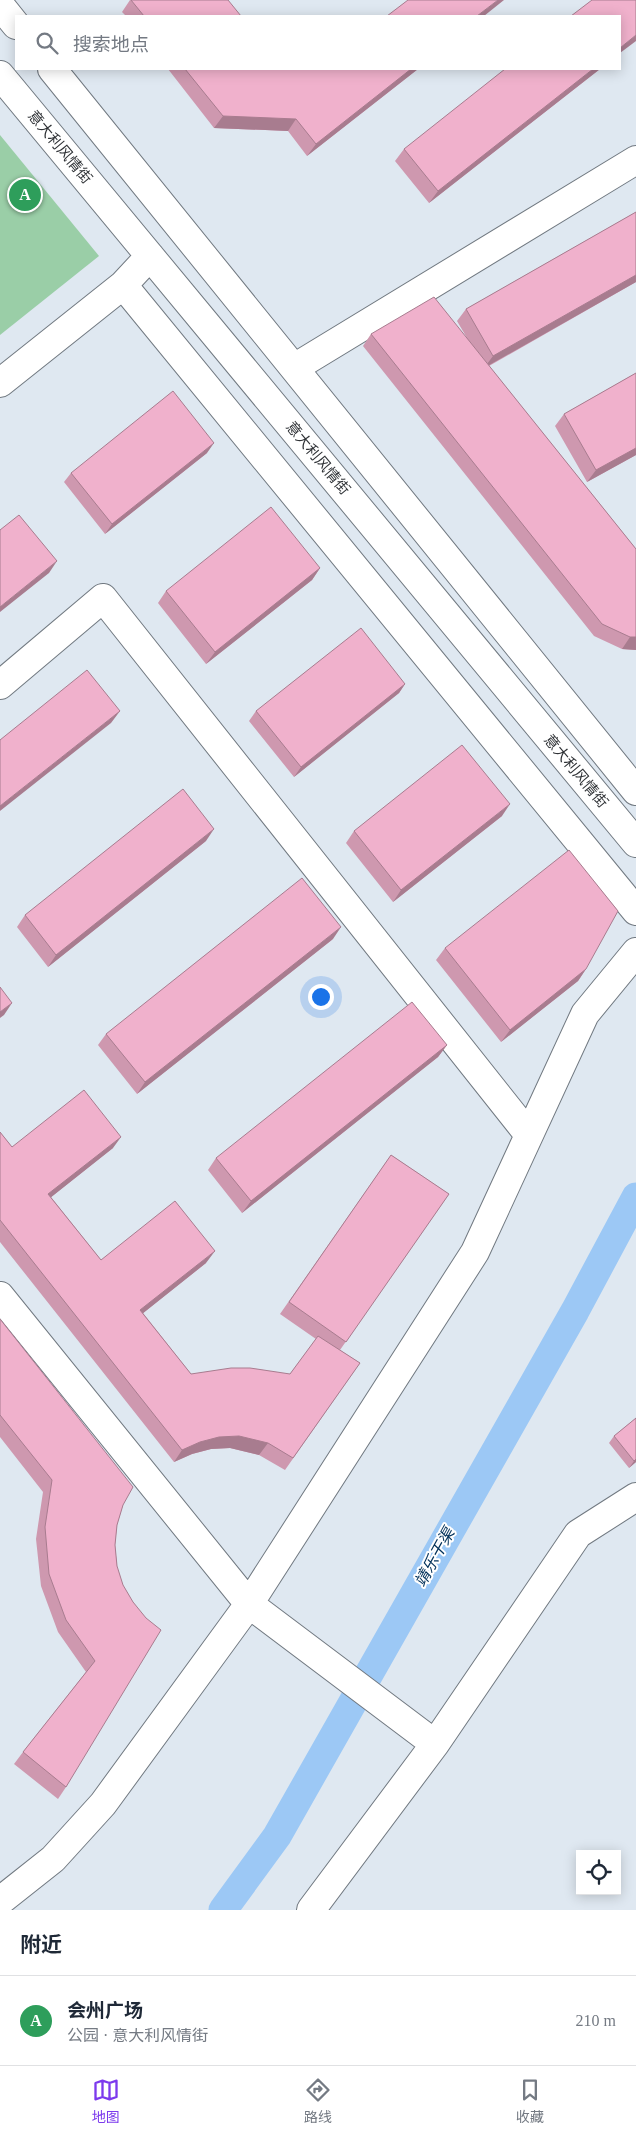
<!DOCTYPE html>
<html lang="zh">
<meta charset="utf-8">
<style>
:root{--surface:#fff;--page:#f6f6f7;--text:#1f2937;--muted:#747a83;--line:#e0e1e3;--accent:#7c3aed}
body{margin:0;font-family:"Times New Roman","Noto Sans SC",serif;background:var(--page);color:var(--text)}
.controls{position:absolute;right:15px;bottom:15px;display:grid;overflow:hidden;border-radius:0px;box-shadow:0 2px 12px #0003}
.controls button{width:45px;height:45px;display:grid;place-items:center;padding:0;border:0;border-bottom:1px solid var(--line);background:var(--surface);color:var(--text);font:25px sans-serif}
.you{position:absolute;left:320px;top:996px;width:18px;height:18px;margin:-12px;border:4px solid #fff;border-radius:50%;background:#1a73e8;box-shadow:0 0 0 8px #1a73e833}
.badge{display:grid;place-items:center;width:32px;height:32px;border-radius:50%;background:var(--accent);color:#fff;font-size:16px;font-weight:700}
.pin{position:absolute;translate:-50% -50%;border:2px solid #fff;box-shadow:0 1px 5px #0006}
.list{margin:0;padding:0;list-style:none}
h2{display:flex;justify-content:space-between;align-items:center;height:65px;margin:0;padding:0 20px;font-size:21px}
h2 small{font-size:16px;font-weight:400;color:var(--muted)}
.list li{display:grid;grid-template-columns:32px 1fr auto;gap:15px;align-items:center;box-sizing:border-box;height:90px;padding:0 20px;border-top:1px solid var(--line)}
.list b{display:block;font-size:19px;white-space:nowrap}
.list p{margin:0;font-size:16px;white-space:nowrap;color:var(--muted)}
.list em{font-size:16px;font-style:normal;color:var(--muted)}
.icon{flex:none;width:28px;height:28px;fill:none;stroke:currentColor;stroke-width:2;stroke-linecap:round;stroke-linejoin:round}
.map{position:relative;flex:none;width:636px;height:1910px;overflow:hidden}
.search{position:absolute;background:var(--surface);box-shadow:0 2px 12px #0003;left:15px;right:15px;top:15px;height:55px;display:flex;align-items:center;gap:12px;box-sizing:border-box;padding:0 18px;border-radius:0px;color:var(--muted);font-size:19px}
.sheet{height:155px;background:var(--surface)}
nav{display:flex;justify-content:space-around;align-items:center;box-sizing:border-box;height:70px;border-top:1px solid var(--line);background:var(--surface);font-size:14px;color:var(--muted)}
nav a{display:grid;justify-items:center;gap:2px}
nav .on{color:var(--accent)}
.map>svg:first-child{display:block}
</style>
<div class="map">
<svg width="636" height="1910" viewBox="0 0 636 1910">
<rect width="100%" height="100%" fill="#dfe8f1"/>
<path fill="#9acea7" d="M0 135 99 256 0 335Z"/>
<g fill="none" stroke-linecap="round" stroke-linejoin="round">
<path stroke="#9cc8f5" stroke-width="29" d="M223 1910 277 1836 575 1311 636 1197"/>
<g stroke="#717981" stroke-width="30">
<path id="minor" d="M0 5 16 25
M52 69 636 791
M0 75 636 843
M123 285 636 911
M294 368 636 160
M0 383 123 285 150 256
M0 685 103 598 529 1135
M0 1296 249 1604 435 1744
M0 1901 53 1859 103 1804 249 1604 475 1252 585 1014 636 952
M311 1910 435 1744 578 1534 636 1497"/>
</g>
<use href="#minor" stroke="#fff" stroke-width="28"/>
</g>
<path fill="#ce98af" d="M130 0 241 16H126L122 12Z
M168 69H418L307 156 288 131 214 128Z
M600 69 429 203 395 161 404 149Z
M636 212V282L489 366 636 549V650L622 649 594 636 363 346 371 334 467 338 457 321 466 309Z
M636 373V455L587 482 555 426 564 414Z
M207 453 105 534 64 482 71 473Z
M320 568 312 580 206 664 158 603 166 591Z
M405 684 399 693 294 777 249 721 256 711Z
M502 816 393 902 346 843 354 831Z
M206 841 48 967 17 927 25 915Z
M333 939 137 1094 98 1045 106 1034Z
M445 948 586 969 578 981 501 1042 436 960Z
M447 1045 438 1057 242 1213 208 1170 216 1158Z
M0 1132 12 1147 113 1148 51 1197 101 1260 206 1263 143 1313 191 1374H290L316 1339 280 1314 391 1155 449 1194 340 1350 360 1363 285 1470 259 1455 230 1448 211 1449 192 1454 174 1462 0 1242Z
M0 1319 123 1505 117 1525 115 1545 117 1566 66 1787 58 1799 14 1764 23 1752 86 1672 58 1632 41 1586 36 1539 43 1492 0 1437Z
M636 1418V1462L629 1468 609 1443 614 1436Z"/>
<path fill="#a87c8f" d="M498 0H504L484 16H477Z
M636 35V41L620 53V48Z
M411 69H418L307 156 316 144Z
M593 69H600L429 203 438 191Z
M223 116 296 119 288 131 214 128Z
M636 275V282L484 368 493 356Z
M214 443 207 453 105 534 112 524Z
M636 448V455L587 482 596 470Z
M57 561 49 573 0 612V607Z
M320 568 312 580 206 664 215 652Z
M630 637H636V650L622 649Z
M405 684 399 693 294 777 301 767Z
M120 711 111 723 0 811V806Z
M510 804 502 816 393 902 401 890Z
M214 829 206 841 48 967 56 955Z
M341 927 333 939 137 1094 145 1082Z
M586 969 578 981 501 1042 510 1030Z
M12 1003 4 1015 0 1018V1012Z
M447 1045 438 1057 242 1213 251 1201Z
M121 1137 113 1148 40 1206 48 1194Z
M215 1251 206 1263 132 1322 140 1310Z
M239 1436 268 1443 259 1455 230 1448 211 1449 192 1454 174 1462 182 1450 200 1442 219 1437Z
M636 1459V1462L629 1468 634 1461Z"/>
<path fill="#f0b1cc" stroke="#a87c8f" d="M131 0H228L241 16H144Z
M408 0H498L477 16H387Z
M592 0H636V35L620 48V16H571Z
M185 69H411L316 144 296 119 223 116Z
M505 69H593L438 191 404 149Z
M636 212V275L493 356 466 309Z
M434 297 636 549V637H630L602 624 371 334Z
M636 373V448L596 470 564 414Z
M173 391 214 443 112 524 71 473Z
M271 507 320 568 215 652 166 591Z
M19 515 57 561 0 607V530Z
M361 628 405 684 301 767 256 711Z
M87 670 120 711 0 806V740Z
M462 745 510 804 401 890 354 831Z
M183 789 214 829 56 955 25 915Z
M569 850 618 911 586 969 510 1030 445 948Z
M302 878 341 927 145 1082 106 1034Z
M0 987 12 1003 0 1012Z
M412 1002 447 1045 251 1201 216 1158Z
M84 1090 121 1137 48 1194 101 1260 175 1201 215 1251 140 1310 191 1374 231 1368H250L290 1374 318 1336 360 1363 293 1458 268 1443 239 1436 219 1437 200 1442 182 1450 0 1220V1132L12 1147Z
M391 1155 449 1194 346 1342 289 1302Z
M0 1319 133 1487 123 1505 117 1525 115 1545 117 1566 123 1585 133 1602 146 1618 161 1630 66 1787 23 1752 95 1661 66 1620 49 1574 45 1527 52 1480 0 1415Z
M636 1418V1459L634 1461 614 1436Z"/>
<g text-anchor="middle" stroke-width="4" stroke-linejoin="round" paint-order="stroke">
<g font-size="15" fill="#2f3236" stroke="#fff">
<text transform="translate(60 147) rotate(50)" y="5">意大利风情街</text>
<text transform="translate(318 458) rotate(50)" y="5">意大利风情街</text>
<text transform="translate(576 771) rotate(50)" y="5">意大利风情街</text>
</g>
<g font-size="16" font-style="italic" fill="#003059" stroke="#fff">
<text transform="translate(434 1557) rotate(-61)" y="6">靖乐干渠</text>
</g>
</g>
</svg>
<div class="controls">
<button><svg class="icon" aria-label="locate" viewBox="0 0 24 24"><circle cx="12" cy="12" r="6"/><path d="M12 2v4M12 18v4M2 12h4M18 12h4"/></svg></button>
</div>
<div class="you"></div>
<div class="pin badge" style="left:25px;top:195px;background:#2e9e5b">A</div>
<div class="search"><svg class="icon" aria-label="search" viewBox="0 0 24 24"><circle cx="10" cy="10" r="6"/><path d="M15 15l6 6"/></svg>搜索地点</div>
</div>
<section class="sheet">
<h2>附近<small></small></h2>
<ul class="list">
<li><span class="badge" style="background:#2e9e5b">A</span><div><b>会州广场</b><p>公园 · 意大利风情街</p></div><em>210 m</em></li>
</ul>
</section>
<nav>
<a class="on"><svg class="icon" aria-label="map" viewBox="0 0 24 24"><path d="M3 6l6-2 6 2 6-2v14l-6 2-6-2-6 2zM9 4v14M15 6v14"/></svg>地图</a>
<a><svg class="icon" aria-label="directions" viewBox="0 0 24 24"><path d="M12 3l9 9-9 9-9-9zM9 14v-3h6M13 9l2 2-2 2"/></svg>路线</a>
<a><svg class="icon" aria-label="saved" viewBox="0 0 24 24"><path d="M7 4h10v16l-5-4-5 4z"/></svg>收藏</a>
</nav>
